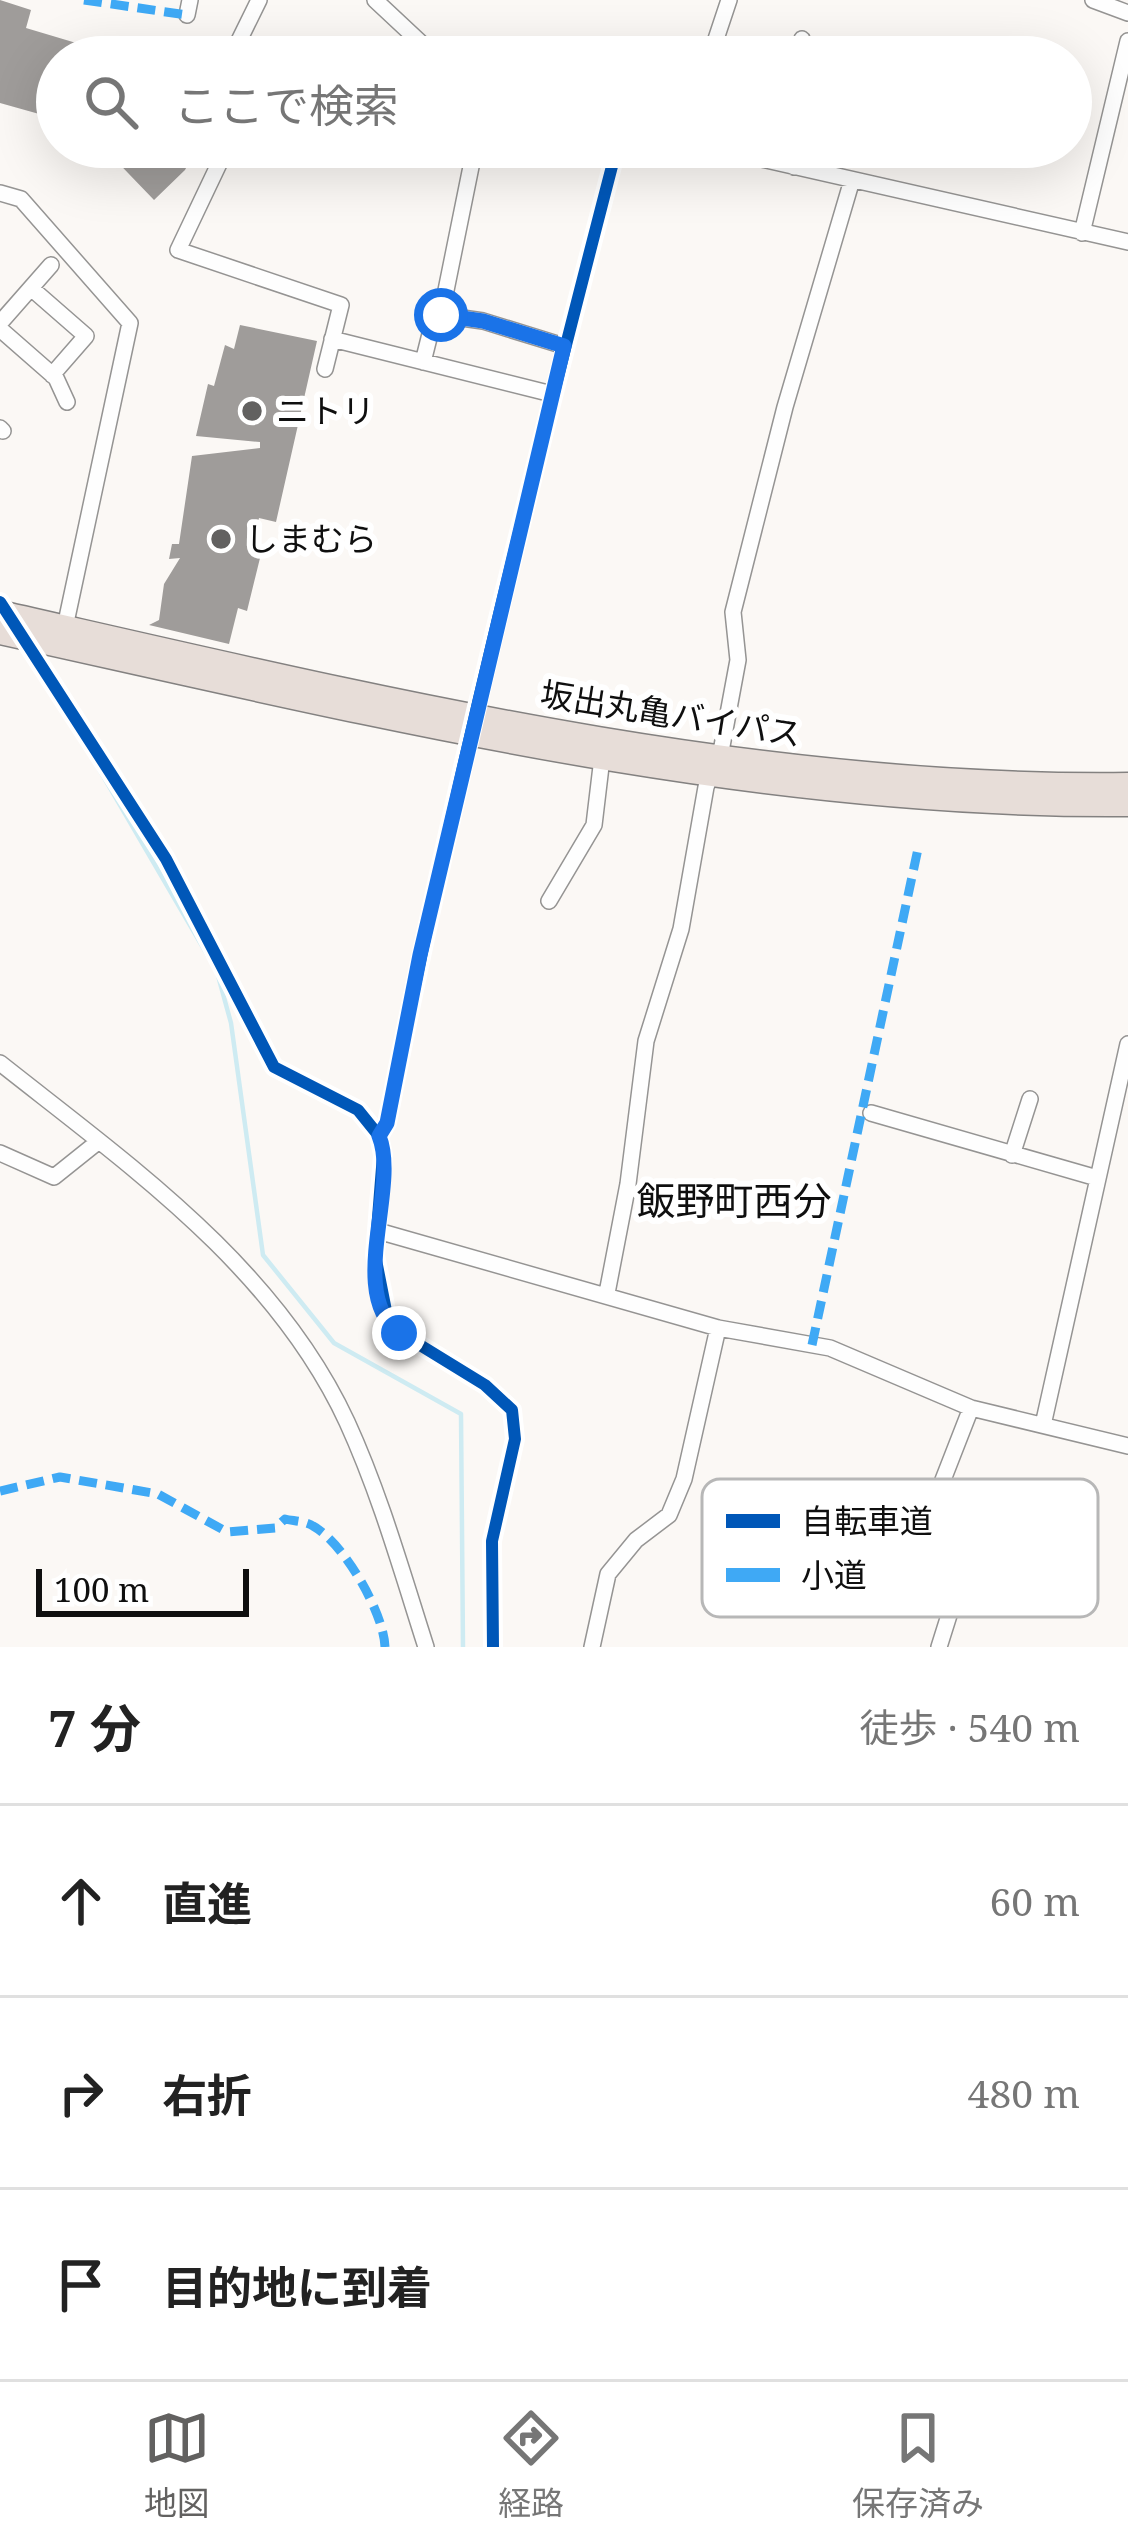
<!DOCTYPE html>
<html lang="ja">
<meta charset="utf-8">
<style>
:root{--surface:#fff;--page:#f6f6f6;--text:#222;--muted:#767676;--line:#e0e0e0;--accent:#626160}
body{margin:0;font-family:"Noto Serif","Noto Sans JP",serif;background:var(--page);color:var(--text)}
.scale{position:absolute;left:36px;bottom:30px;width:213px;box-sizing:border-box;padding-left:12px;border:6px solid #0f0f0f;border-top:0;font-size:33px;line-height:42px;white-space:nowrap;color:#0f0f0f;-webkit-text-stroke:9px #fff;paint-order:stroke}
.stop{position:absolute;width:36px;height:36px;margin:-27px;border:9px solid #1a73e8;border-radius:50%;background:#fff}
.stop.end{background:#1a73e8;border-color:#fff;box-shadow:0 3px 12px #0008}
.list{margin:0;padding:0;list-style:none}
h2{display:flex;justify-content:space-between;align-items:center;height:156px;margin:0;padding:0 48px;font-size:51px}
h2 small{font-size:39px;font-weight:400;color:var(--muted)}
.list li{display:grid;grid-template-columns:78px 1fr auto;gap:36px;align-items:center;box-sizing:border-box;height:192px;padding:0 48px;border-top:3px solid var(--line)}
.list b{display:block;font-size:45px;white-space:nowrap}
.list em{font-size:39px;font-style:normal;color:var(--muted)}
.icon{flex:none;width:66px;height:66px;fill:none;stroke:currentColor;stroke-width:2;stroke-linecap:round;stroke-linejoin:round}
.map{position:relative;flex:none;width:1128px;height:1647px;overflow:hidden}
.search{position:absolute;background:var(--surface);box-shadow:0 12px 48px #0002;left:36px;right:36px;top:36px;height:132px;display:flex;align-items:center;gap:30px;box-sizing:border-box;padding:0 42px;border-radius:66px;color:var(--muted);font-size:45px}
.sheet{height:732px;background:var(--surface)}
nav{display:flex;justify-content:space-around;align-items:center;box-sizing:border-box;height:168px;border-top:3px solid var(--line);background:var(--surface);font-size:33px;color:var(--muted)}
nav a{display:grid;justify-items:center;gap:6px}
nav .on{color:var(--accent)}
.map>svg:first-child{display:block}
</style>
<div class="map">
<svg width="1128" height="1647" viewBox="0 0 1128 1647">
<rect width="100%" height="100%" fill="#fbf8f5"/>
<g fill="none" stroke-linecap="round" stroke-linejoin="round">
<path stroke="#ceebf2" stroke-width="4.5" d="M99 769 208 956
M217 972 231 1023 263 1255 334 1343 461 1414 463 1647"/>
</g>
<path fill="#9f9c9a" d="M0 0 31 10 26 28 113 54 57 57V119L0 103Z
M103 147H197L185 170 154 200Z
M240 325 317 341 276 522 259 518 252 550 261 554 247 611 238 608 229 644 149 625 159 620 164 584 180 558 169 559 172 544H179L192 456 260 448V442L196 436 208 384 214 386 225 345 234 349Z"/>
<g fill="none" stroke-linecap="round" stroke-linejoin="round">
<g stroke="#959493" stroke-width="18">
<path id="minor" d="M375 0 436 57
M1093 0 1128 13
M187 15 190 0
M802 39 807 57
M231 57 259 0
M710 57 729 0
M227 147 178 250 341 305 325 369
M475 147 441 315 483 321 564 346
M709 147 1128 242
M794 167 801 147
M0 193 21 199 130 323 65 627
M1082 233 1128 41
M31 288 86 336 52 375
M0 323 51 265
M0 329 56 378 67 402
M332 339 552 394
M423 362 432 326 441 315
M0 428 3 431
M24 639 166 859 274 1067 358 1110 379 1136 383 1155 375 1255 389 1326 485 1385 512 1410 515 1439 492 1541 493 1647
M549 901 594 825 602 758
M0 1063C130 1166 275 1267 347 1422 380 1494 402 1572 426 1647
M871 1113 1097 1178
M379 1136 387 1123C451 795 533 470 617 147
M0 1153 54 1177 99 1141
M1012 1155 1030 1099
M378 1231 718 1328 830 1348 971 1408 1128 1446
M607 1293 628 1184 646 1041 681 929 706 787 722 746 738 660 733 612 785 407 852 180
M1043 1425 1128 1044
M592 1647 608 1574 636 1540 669 1515 684 1479 718 1328
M939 1647 956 1593V1568L925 1526 971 1408"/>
</g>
<g stroke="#838180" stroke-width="27">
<path id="highway" d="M0 613C370 697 746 790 1128 785
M0 632C372 714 744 807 1128 804"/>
</g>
<use href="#minor" stroke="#fefefe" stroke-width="15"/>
<use href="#highway" stroke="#e7ddd8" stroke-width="24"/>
<path stroke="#3fa9f5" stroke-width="9" stroke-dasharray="18 9" stroke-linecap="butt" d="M84 0 187 15
M812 1345 919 844
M0 1491 60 1477 158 1494 227 1532 275 1528 285 1519C293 1521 305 1521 313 1526 344 1543 384 1613 385 1647"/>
<g stroke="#fff" stroke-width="20">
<path id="cycleway" d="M0 602 166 859 274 1067 358 1110 379 1136 383 1155 375 1255 389 1326 485 1385 512 1410 515 1439 492 1541 493 1647
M379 1136 387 1123C451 795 533 470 617 147"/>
</g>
<use href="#cycleway" stroke="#0057b8" stroke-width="12"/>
</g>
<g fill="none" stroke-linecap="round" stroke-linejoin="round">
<path stroke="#1a73e8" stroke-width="15" d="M399 1333C346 1292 400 1188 379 1136L387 1123 420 955 564 346 483 321 441 315"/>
</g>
<g fill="#626160" stroke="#fff" stroke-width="4.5">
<circle cx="252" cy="411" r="12"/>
<circle cx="221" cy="539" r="12"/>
</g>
<g text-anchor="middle" stroke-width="12" stroke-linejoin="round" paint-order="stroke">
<g font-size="33" fill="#0f0f0f" stroke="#fff" text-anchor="start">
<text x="276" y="423">ニトリ</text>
<text x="245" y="551">しまむら</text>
</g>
<g font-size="33" fill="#0f0f0f" stroke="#fff">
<text transform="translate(671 714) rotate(9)" y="12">坂出丸亀バイパス</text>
</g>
<g font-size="39" fill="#0f0f0f" stroke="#fff">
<text x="734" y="1215">飯野町西分</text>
</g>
</g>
<rect x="702" y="1479" width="396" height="138" rx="18" fill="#fff" stroke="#b7b7b7" stroke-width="3"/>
<rect x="726" y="1514" width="54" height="14" fill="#0057b8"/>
<rect x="726" y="1568" width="54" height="14" fill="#3fa9f5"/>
<g font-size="33" fill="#0f0f0f">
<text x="801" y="1533">自転車道</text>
<text x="801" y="1587">小道</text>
</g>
</svg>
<div class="scale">100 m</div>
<div class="stop" style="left:441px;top:315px"></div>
<div class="stop end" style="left:399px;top:1333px"></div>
<div class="search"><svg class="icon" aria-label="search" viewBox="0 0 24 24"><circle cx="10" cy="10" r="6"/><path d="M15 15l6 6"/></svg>ここで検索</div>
</div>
<section class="sheet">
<h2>7 分<small>徒歩 · 540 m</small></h2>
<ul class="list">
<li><svg class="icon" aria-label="ahead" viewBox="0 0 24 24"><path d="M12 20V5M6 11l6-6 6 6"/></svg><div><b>直進</b></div><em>60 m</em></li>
<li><svg class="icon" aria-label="right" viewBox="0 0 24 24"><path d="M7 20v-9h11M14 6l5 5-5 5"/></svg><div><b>右折</b></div><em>480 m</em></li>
<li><svg class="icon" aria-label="arrive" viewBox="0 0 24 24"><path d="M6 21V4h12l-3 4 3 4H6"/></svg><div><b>目的地に到着</b></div></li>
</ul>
</section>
<nav>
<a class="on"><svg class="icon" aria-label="map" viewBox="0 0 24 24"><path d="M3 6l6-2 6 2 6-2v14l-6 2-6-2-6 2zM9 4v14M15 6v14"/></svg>地図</a>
<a><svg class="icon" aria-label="directions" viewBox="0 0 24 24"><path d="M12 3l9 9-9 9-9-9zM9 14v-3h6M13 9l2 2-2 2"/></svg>経路</a>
<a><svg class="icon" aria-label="saved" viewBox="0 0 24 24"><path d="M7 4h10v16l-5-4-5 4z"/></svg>保存済み</a>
</nav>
